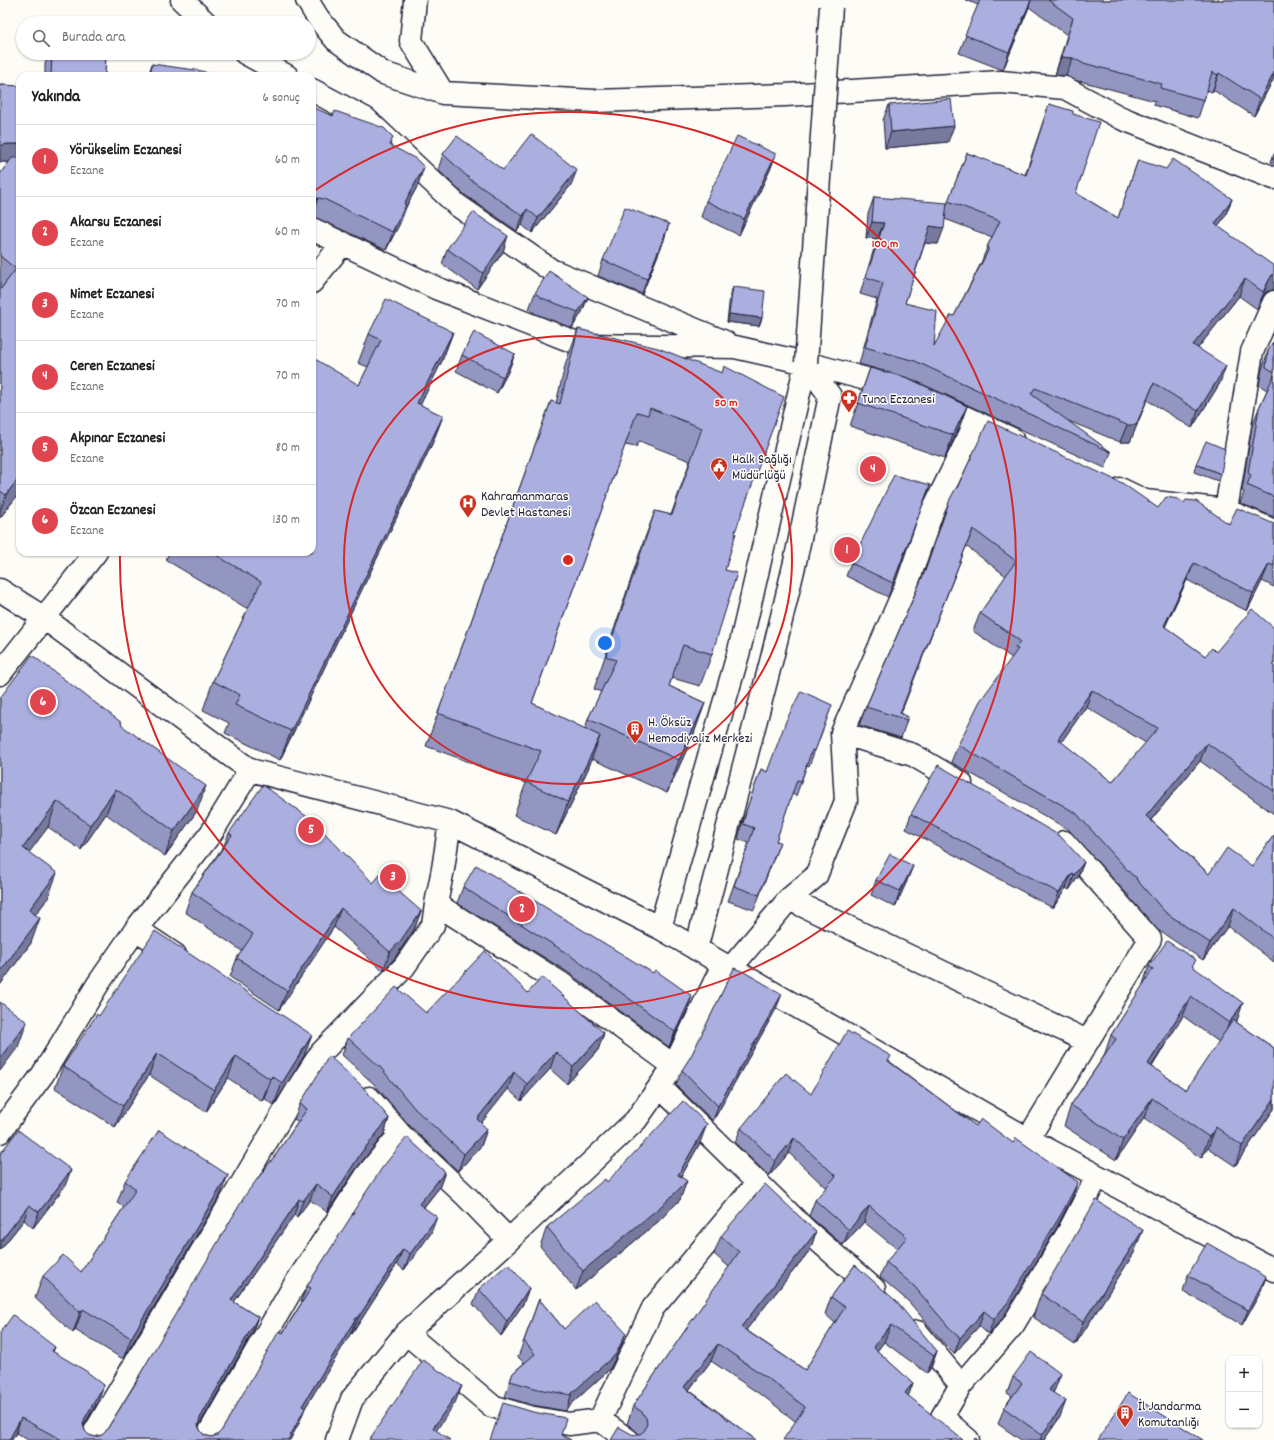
<!DOCTYPE html>
<html lang="tr">
<meta charset="utf-8">
<style>
:root{--surface:#fff;--page:#f6f6f6;--text:#202124;--muted:#757577;--line:#e0e0e0;--accent:#0b8043}
body{margin:0;font-family:Dekko,sans-serif;background:var(--page);color:var(--text)}
.controls{position:absolute;right:12px;bottom:12px;display:grid;overflow:hidden;border-radius:8px;box-shadow:0 1px 3px #0004}
.controls button{width:36px;height:36px;display:grid;place-items:center;padding:0;border:0;border-bottom:1px solid var(--line);background:var(--surface);color:var(--text);font:20px sans-serif}
.you{position:absolute;left:605px;top:643px;width:14px;height:14px;margin:-10px;border:3px solid #fff;border-radius:50%;background:#1a73e8;box-shadow:0 0 0 6px #1a73e833}
.badge{display:grid;place-items:center;width:26px;height:26px;border-radius:50%;background:var(--accent);color:#fff;font-size:13px;font-weight:700}
.pin{position:absolute;translate:-50% -50%;border:2px solid #fff;box-shadow:0 1px 4px #0006}
.list{margin:0;padding:0;list-style:none}
h2{display:flex;justify-content:space-between;align-items:center;height:52px;margin:0;padding:0 16px;font-size:17px}
h2 small{font-size:13px;font-weight:400;color:var(--muted)}
.list li{display:grid;grid-template-columns:26px 1fr auto;gap:12px;align-items:center;box-sizing:border-box;height:72px;padding:0 16px;border-top:1px solid var(--line)}
.list b{display:block;font-size:15px;white-space:nowrap}
.list p{margin:0;font-size:13px;white-space:nowrap;color:var(--muted)}
.list em{font-size:13px;font-style:normal;color:var(--muted)}
.icon{flex:none;width:22px;height:22px;fill:none;stroke:currentColor;stroke-width:2;stroke-linecap:round;stroke-linejoin:round}
.map{position:relative;flex:none;width:1274px;height:1440px;overflow:hidden}
.search{position:absolute;background:var(--surface);box-shadow:0 1px 3px #0004;left:16px;top:16px;width:300px;height:44px;display:flex;align-items:center;gap:10px;box-sizing:border-box;padding:0 14px;border-radius:22px;color:var(--muted);font-size:15px}
.panel{position:absolute;background:var(--surface);box-shadow:0 1px 3px #0004;left:16px;top:72px;width:300px;height:484px;border-radius:12px}
.map>svg:first-child{display:block}
</style>
<div class="map">
<svg width="1274" height="1440" viewBox="0 0 1274 1440">
<rect width="100%" height="100%" fill="#fdfcf7"/>
<filter id="ink" filterUnits="userSpaceOnUse"><feTurbulence type="fractalNoise" baseFrequency=".025" numOctaves="2"/><feDisplacementMap in="SourceGraphic" scale="8" xChannelSelector="R" yChannelSelector="G"/><feConvolveMatrix kernelMatrix="1 2 1 2 8 2 1 2 1" color-interpolation-filters="sRGB"/></filter>
<g filter="url(#ink)">
<g fill="none" stroke-linecap="round" stroke-linejoin="round">
<g stroke="#22223b" stroke-width="25">
<path id="minor" d="M182 0 206 23
M307 0 318 18 336 40 383 73 443 93 595 101 785 95 1001 82 1065 88 1121 118 1274 178
M415 0 411 41 443 93
M245 53 287 76
M312 90 366 119 457 205 551 270 725 342
M312 229 436 288 582 345 735 347 806 363 896 387
M312 282 343 243
M936 404 1012 439
M1120 489 1145 501 1226 510 1274 531
M1226 510 1252 352 1274 302
M0 590 44 618 250 770 450 822 660 928 1028 1139 1274 1270
M0 674 96 552
M842 733 913 755 961 783
M789 899 1087 1041
M436 904 559 982 674 1066
M660 928 739 651 806 363
M136 929 175 955
M696 949 772 658 795 562 830 396 806 363
M730 969 789 899 816 876 846 801 842 733 907 584 932 512 976 422
M660 1087 806 1230 874 1289
M369 1098 400 1134 466 1196 509 1240
M0 1132 43 1074 98 984 136 929 212 832 250 770
M1028 1139 1150 939 1064 842
M917 1332 961 1385
M406 1333 492 1406 529 1417 569 1424 600 1420 628 1440
M600 1420 653 1308 758 1182
M90 1440 300 1085 321 1053 404 967 433 925 436 904 443 869 450 822
M205 1440 292 1289 366 1176 400 1134
M337 1440 352 1399 406 1333 509 1240 636 1120 674 1066 723 965
M968 1440 942 1417 961 1385 1013 1325 1068 1233 1097 1177"/>
</g>
<use href="#minor" stroke="#fdfcf7" stroke-width="22"/>
<g stroke="#22223b" stroke-width="25" stroke-linecap="butt">
<path id="minor-bridge" d="M806 363 831 7"/>
</g>
<use href="#minor-bridge" stroke="#fdfcf7" stroke-width="22"/>
</g>
<path fill="#9296c1" stroke="#22223b" fill-rule="evenodd" d="M966 0H1274V78L1254 116 1213 90 1212 92 1207 90 1204 100 1198 118 1154 105 1155 101 1080 81V82L1066 76 1055 75 1067 35 1029 7 1003 70 959 53 978 5Z
M49 53H106L105 76H45V64Z
M152 64 215 76H148Z
M2 85 20 86V492L0 518V174L9 162H0Z
M1049 104 1073 114 1076 193 1118 218 1138 160 1232 199 1225 216 1218 226 1272 290 1266 292 1263 297 1257 309 1239 296 1198 348 1220 383 1192 428 1147 400 1130 442H1120L1066 420 1111 452 1105 468 909 378 859 364 877 299 860 294 877 239 866 238 868 214 874 197 946 207 967 153 1025 175ZM945 219 992 237 988 245 981 263 954 316 934 346 905 303 925 243 938 244Z
M889 105 948 142 885 148 883 120Z
M312 107 390 145 418 185 406 207 400 223 386 250 317 218 312 217Z
M1274 153V163L1271 162Z
M443 154 503 170 571 185 532 233 522 225 517 231 465 195 438 170Z
M776 154 770 170 739 235 701 217 706 201Z
M664 240 642 294 598 276 603 260Z
M447 249 503 252 477 289 442 264Z
M733 287 762 318 759 326 727 322 730 295Z
M535 293 588 297 582 312 572 328 536 314 529 309Z
M578 329 721 373 735 532 725 570 712 654 700 686 672 678 669 686 705 703 693 736 667 793 592 759 588 769 556 835 514 815 526 783 426 746 551 401 556 403 566 362ZM639 441 690 461 671 515 655 511 643 543 594 689 601 692 588 719 585 729 532 703 625 445 636 447Z
M453 332 442 361 420 405 443 416 432 444 280 760 225 733 229 723 203 710 213 681 248 609 166 560 169 552H312L359 385 368 367 358 363 369 334Z
M1274 341V517L1240 503 1244 492 1242 491 1252 426 1259 408 1267 390 1259 385 1262 369 1268 351Z
M462 355 509 370 497 393 456 371Z
M870 368 967 406 959 428 945 458 850 426Z
M1196 464 1221 474 1218 481 1194 472Z
M930 485 888 597 846 576 851 563Z
M1184 503 1229 524H1274V587L1262 581 1247 611 1187 580 1165 627 1205 656 1274 628V814L1200 761 1151 820 1209 874 1252 866 1274 835V962L1228 926 1203 960 1158 930 1129 897 1130 896 1125 892 1069 830 951 762 958 745 1012 658 973 631 980 613 1006 576 966 546 901 713 908 717 901 738 859 725 866 707 923 575 944 517 1158 508ZM1086 707 1146 743 1112 782 1061 742Z
M0 698 121 726 197 811 165 856 106 814 81 850 48 827 29 852 48 898 35 915 31 943 0 985Z
M832 705 809 766 807 765 796 796 792 794 776 841 780 842 754 910 728 901 749 843 738 839 742 823 761 769 767 772Z
M911 814 1084 862 1078 877 1069 890 1066 888 1053 908 906 829Z
M229 833 373 883 421 911 414 930 394 959 383 971 334 927 279 1010 230 977 237 958 242 951 185 912 192 892 224 845Z
M876 880 907 881 895 907 871 895Z
M463 887 687 1011 669 1047 566 971 457 903Z
M1149 966 1193 967 1236 1022 1274 1048V1109L1235 1166 1208 1148 1201 1158 1144 1118 1116 1160 1064 1126 1071 1105 1104 1056 1111 1035 1142 987ZM1183 1016 1219 1042 1186 1090 1152 1067Z
M528 993 604 1033 598 1050 567 1084 550 1069 521 1101 508 1089 481 1123 487 1129 481 1146 458 1171 409 1125 375 1085 342 1055 348 1038 426 1013Z
M776 1009 713 1121 676 1085 682 1070Z
M99 1016 312 1035 304 1056 274 1105 264 1098 262 1101 228 1078 206 1112 149 1075 115 1127 55 1088 63 1066Z
M889 1061 1072 1198 1057 1227 1003 1318 988 1334 979 1326 954 1354 947 1347 909 1302 880 1277 886 1262 897 1249 864 1222 843 1245 809 1216 815 1200 826 1188 789 1153 769 1176 735 1143 741 1128 811 1094Z
M300 1104 389 1118 384 1134 356 1169 327 1212 310 1200 297 1217 294 1215 234 1302 258 1317 252 1333 199 1426 200 1430 204 1435 211 1437 217 1435 222 1430 302 1302 301 1301 307 1286 351 1218 353 1212 445 1172 439 1188 424 1207 431 1233 404 1270 397 1264 352 1334 351 1333 305 1408 299 1423 290 1440H28L16 1433 12 1440H0L55 1347 53 1352 98 1401 84 1426 85 1431 89 1435 95 1437 102 1435 106 1431 137 1380 139 1376 277 1153 298 1122 294 1119Z
M700 1143 681 1177 680 1200 660 1220 576 1290 540 1246 547 1227 607 1182Z
M0 1154 65 1186 33 1228 24 1220 0 1250Z
M125 1181 220 1196 123 1359 75 1330 73 1333 35 1298 43 1276 81 1272 124 1207 117 1203Z
M816 1232 810 1250 746 1330 805 1370 835 1323 825 1314 831 1297 855 1265 937 1351 931 1368 927 1373 884 1342 877 1351 913 1383 908 1396 795 1421 767 1399 711 1361 689 1390 756 1440 633 1435 639 1434 635 1430 627 1424 633 1406 729 1267 714 1254 721 1236Z
M1134 1253 1075 1345 1033 1317 1041 1294Z
M1188 1275 1266 1277 1260 1293 1242 1325 1183 1291Z
M529 1288 523 1304 501 1336 473 1304 479 1289Z
M539 1299 564 1329 620 1349 610 1369 567 1408 566 1411 532 1405 505 1397 513 1373 524 1363 518 1357Z
M1013 1377 1055 1389 1053 1393 1060 1417 1044 1440H1021L998 1424 1004 1408 1012 1396 1007 1393Z"/>
<path fill="#777a9d" stroke="#22223b" d="M1031 0 1029 7 1003 70 1009 52Z
M1061 57 1073 58 1066 76 1055 75Z
M1219 73 1213 90 1212 92 1218 75Z
M1274 73V78L1254 116 1260 99Z
M954 126 948 142 885 148 891 132Z
M7 144H20V162H0V146Z
M776 154 770 170 739 235 744 219Z
M424 167 418 185 406 207 400 223 386 250 404 204Z
M577 170 571 185 532 233 538 218Z
M318 198 312 215V206L315 199Z
M1232 199 1225 216 1209 240 1215 224Z
M527 209 522 225 517 231 523 216Z
M872 222 884 223 877 239 866 238Z
M669 224 664 240 642 294 647 279Z
M930 226 944 228 938 244 924 243Z
M508 236 503 252 477 289 483 273Z
M1272 275H1274V290H1272L1266 292 1263 297 1257 309 1269 280Z
M1245 279 1239 296 1187 362 1193 345Z
M588 297 582 312 572 328 578 312Z
M729 314 762 318 759 326 727 322Z
M453 332 442 361 407 432 417 403Z
M515 354 509 370 497 393 503 377Z
M1226 366 1220 383 1192 428 1198 411Z
M1154 383 1147 400 1130 442H1120L1127 425Z
M967 406 959 428 945 458 953 435Z
M443 416 432 444 280 760 291 731Z
M20 476V492L0 518V511L6 495Z
M973 529 966 546 898 718Z
M1194 563 1187 580 1157 643 1164 626Z
M1269 564 1262 581 1247 611 1253 593Z
M1092 690 1086 707 1051 757 1058 739Z
M705 703 693 736 667 793 679 760Z
M600 736 588 769 556 835 568 802Z
M1207 743 1200 761 1140 833 1146 816Z
M206 786 197 811 165 856 174 831Z
M116 789 106 814 81 850 90 825Z
M57 801 48 827 14 873 23 848Z
M1084 862 1078 877 1069 890 1074 875Z
M913 866 907 881 895 907 900 891Z
M57 873 48 898 20 935 29 910Z
M1072 873 1066 888 1053 908 1059 893Z
M341 908 334 927 279 1010 287 991Z
M1234 908 1228 926 1203 960 1210 943Z
M421 911 414 930 394 959 383 971 390 952Z
M40 918 31 943 0 985V972Z
M782 994 776 1009 713 1121 718 1106Z
M692 996 687 1011 669 1047 675 1032Z
M1191 996 1183 1016 1140 1084 1148 1064Z
M1243 1003 1236 1024 1221 1044 1229 1023Z
M27 1022 18 1047 0 1071V1058Z
M604 1033 598 1050 567 1084 573 1067Z
M312 1035 304 1056 274 1105 282 1083Z
M556 1052 550 1069 521 1101 527 1084Z
M157 1053 149 1075 115 1127 123 1106Z
M236 1056 228 1078 206 1112 214 1090Z
M514 1072 508 1089 471 1136 477 1119Z
M272 1076 264 1098 262 1101 270 1079Z
M1152 1098 1144 1118 1116 1160 1123 1140Z
M1274 1099V1109L1235 1166 1242 1146Z
M389 1118 384 1134 356 1169 327 1212 333 1197 361 1153Z
M707 1124 700 1143 671 1194 678 1175Z
M1216 1127 1208 1148 1201 1158 1209 1137Z
M487 1129 481 1146 458 1171 464 1154Z
M794 1138 789 1153 769 1176 775 1161Z
M71 1170 65 1186 33 1228 39 1212Z
M445 1172 439 1188 413 1220 419 1204Z
M228 1175 220 1196 123 1359 131 1338Z
M687 1181 680 1200 660 1220 576 1290 583 1271Z
M1078 1182 1072 1198 1057 1227 1003 1318 988 1334 994 1319Z
M316 1184 310 1200 297 1217 303 1201Z
M299 1199 294 1215 225 1315 231 1300Z
M29 1205 24 1220 0 1250V1242Z
M869 1206 864 1222 843 1245 849 1230Z
M437 1217 431 1233 404 1270 410 1254Z
M1143 1230 1134 1253 1075 1345 1083 1322Z
M816 1232 810 1250 735 1344 741 1327Z
M403 1249 397 1264 352 1334 358 1318Z
M1266 1277 1260 1293 1242 1325 1248 1310Z
M529 1288 523 1304 501 1336 507 1321Z
M83 1309 75 1330 73 1333 80 1312Z
M984 1311 979 1326 954 1354 960 1338Z
M258 1317 252 1333 194 1434 200 1418Z
M356 1318 351 1333 305 1408 299 1423 290 1440H288L302 1406Z
M891 1325 884 1342 867 1364 873 1347Z
M626 1333 620 1349 610 1369 567 1408 572 1393Z
M718 1344 711 1361 678 1404 684 1387Z
M937 1351 931 1368 927 1373 934 1356Z
M1061 1374 1055 1389 1044 1406 1049 1390Z
M913 1383 907 1400 905 1393Z
M104 1385 98 1401 79 1434 85 1418Z
M462 1386 455 1403 430 1440 433 1428Z
M1066 1401 1060 1417 1044 1440H1040L1042 1435Z
M21 1418 16 1433 12 1440H9Z"/>
<path fill="#aaafe0" stroke="#22223b" fill-rule="evenodd" d="M980 0H1031L1009 52 965 35Z
M1048 0H1274V73L1260 99 1219 73 1218 75 1212 72 1204 100 1160 88 1162 84 1087 64 1086 65 1073 58 1061 57 1073 18Z
M52 53H106L105 76H51Z
M152 64 202 71 215 76H150Z
M0 85 20 86V144H7L0 146Z
M951 99 954 126 891 132 889 105Z
M1049 104 1073 111V114L1099 122 1076 193 1118 218 1138 160 1166 169 1173 159 1232 199 1215 224 1274 266V275H1272L1269 280 1263 292 1245 279 1193 345 1226 366 1198 411 1154 383 1136 425H1127L1035 388 1031 394 1111 452 915 361 865 347 883 283 866 277 884 223 872 222 874 197 947 203 944 228 930 226 905 303 937 311 934 346 951 315 954 316 988 251V245L1000 221 948 201 967 153 1026 175Z
M312 107 333 116 335 111 384 128 393 137 390 145 416 159 424 167 404 204 406 205 392 232 324 199 318 198 315 199 312 198Z
M531 134 577 170 538 218 527 209 523 216 471 180 443 154 457 136 503 170Z
M737 136 776 154 744 219 706 201Z
M12 158H20V476L6 495 0 491V290L16 269 0 256V174Z
M625 207 669 224 647 279 603 260Z
M473 212 508 236 483 273 447 249Z
M549 271 588 297 578 312 542 298 535 293Z
M733 287 765 291 762 318 729 314Z
M386 299 453 332 417 403 443 416 291 731 235 705 240 695 213 681 261 582 211 552H312V365L315 359 359 385 381 340 369 334Z
M578 329 658 348 722 373 724 366 784 397 735 532 736 533 725 570 737 573 712 654 683 645 669 686 705 703 679 760 588 719 616 660 606 656 655 511 672 515 702 428 650 408 648 415 637 412 532 703 600 736 568 802 526 782 541 751 438 713 551 401 560 404Z
M474 332 515 354 503 377 462 355Z
M1274 341V372L1266 367 1268 351Z
M870 368 908 378 967 406 953 435 858 403Z
M1274 375V497L1247 485 1251 475 1248 473 1259 408Z
M988 421 1122 483 1158 508 1166 497 1178 499 1184 503 1186 500 1196 501 1229 524 1237 508 1274 524V566L1269 564 1253 593 1194 563 1164 626 1205 656 1212 648 1216 652 1252 609 1274 628V791L1207 743 1146 816 1209 874 1227 848 1252 866 1274 835V939L1234 908 1210 943 1165 912 1136 879 1137 878 1131 874 1076 813 958 745 980 701 1018 649 1015 648 1020 641 980 613 1016 561 973 529 900 713 908 717 907 720 866 707 925 571 950 499 956 488H957ZM1092 690 1158 728 1112 782 1058 739Z
M1206 441 1225 449 1221 474 1196 464Z
M894 475 930 485 893 583 851 563Z
M32 655 122 723 121 725 206 786 174 831 116 789 90 825 57 801 23 848 57 873 29 910 40 918 0 972V698Z
M801 691 832 705 815 751 812 750 801 781 797 780 776 841 780 842 759 895 734 886 754 828 743 824 747 808 761 769 767 772 786 721Z
M938 765 1060 836 1084 862 1074 875 1072 873 1059 893 911 814Z
M263 785 313 821 373 883 380 875 421 911 401 940 390 952 341 908 287 991 237 958 253 934 192 892 232 835 229 833Z
M890 854 913 866 900 891 876 880Z
M476 865 653 973 655 970 692 996 675 1032 571 956 463 887Z
M155 931 312 1035 282 1083 272 1076 270 1079 236 1056 214 1090 157 1053 123 1106 63 1066 97 1014 99 1016Z
M1167 941 1196 960 1192 966 1243 1003 1229 1023 1191 996 1148 1064 1186 1090 1233 1020 1274 1048V1099L1242 1146 1216 1127 1209 1137 1152 1098 1123 1140 1071 1105 1116 1039 1111 1035 1153 969 1149 966Z
M485 951 528 993 542 977 604 1033 573 1067 556 1052 527 1084 514 1072 477 1119 487 1129 464 1154 415 1109 381 1068 348 1038 396 987 426 1013Z
M734 968 744 972 782 994 718 1106 682 1070 691 1056Z
M0 1002 27 1022 0 1058Z
M847 1031 891 1056 888 1061 976 1126 981 1119 1013 1143 1016 1138 1078 1182 1063 1211 1008 1302 994 1319 984 1311 960 1338 953 1332 914 1286 886 1262 907 1237 869 1206 849 1230 815 1200 836 1176 794 1138 775 1161 741 1128 786 1073 811 1094Z
M329 1056 362 1086 389 1118 361 1153 333 1197 316 1184 303 1201 299 1199 231 1300 258 1317 200 1418 198 1425 200 1430 204 1435 211 1437 217 1435 222 1430 279 1331 283 1333 311 1288 307 1286 354 1212H353L382 1168 407 1137 445 1172 419 1204 437 1217 410 1254 403 1249 358 1318H356L302 1406 305 1408 288 1440H62L21 1418 9 1440H0V1333L13 1315 55 1347 52 1351 86 1371 104 1385 85 1418 83 1424 85 1431 89 1435 95 1437 102 1435 106 1431 140 1376H139L246 1194 277 1153 307 1109 300 1104Z
M683 1101 707 1124 678 1175 687 1181 667 1201 583 1271 547 1227 605 1179 607 1182Z
M18 1130 71 1170 39 1212 29 1205 0 1242V1154Z
M159 1130 228 1175 131 1338 83 1309 80 1312 43 1276 63 1255 81 1272 136 1189 125 1181Z
M765 1184 816 1232 741 1327 805 1370 845 1307 831 1297 855 1265 896 1301 937 1351 934 1356 891 1325 873 1347 913 1383 905 1393 963 1440H783L805 1407 773 1382 718 1344 684 1387 756 1440H611L619 1427 633 1435 640 1434 645 1430 647 1423 646 1418 642 1412 633 1406 739 1252 721 1236Z
M1096 1200 1143 1230 1083 1322 1041 1294Z
M1207 1243 1266 1277 1248 1310 1188 1275Z
M508 1264 529 1288 507 1321 479 1289Z
M539 1299 564 1329 595 1300 626 1333 616 1354 572 1393V1395L538 1389 510 1381 513 1373 535 1354 524 1341Z
M1031 1352 1061 1374 1049 1390 1066 1401 1042 1435 1004 1408 1022 1383 1013 1377Z
M423 1360 462 1386 433 1428 450 1440H369Z
M1128 1393 1203 1440H1098Z
M503 1403 533 1412 566 1418 561 1435 571 1440H490Z
M975 1438 978 1440H973Z"/>
</g>
<g fill="none" stroke="#d62828" stroke-width="2">
<circle cx="568" cy="560" r="224"/>
<path d="M314 191A448 448 0 1 1 120 552"/>
</g>
<defs>
<g id="pharmacy-pin" transform="scale(0.9)"><path d="M0 17L-7.5 6A9.5 9.5 0 1 1 7.5 6Z" fill="#c8321e" stroke="#fdfcf7"/><path d="M-2-6h4v4h4v4h-4v4h-4v-4h-4v-4h4Z" fill="#fff"/></g>
<g id="civic-pin" transform="scale(0.9)"><path d="M0 17L-7.5 6A9.5 9.5 0 1 1 7.5 6Z" fill="#c8321e" stroke="#fdfcf7"/><path d="M-.6-6.5H3V-4.5H.6V-3L4-1V1h2V6H-6V1h2V-1L-.6-3ZM-1.2 2.5V6h2.4V2.5Z" fill="#fff"/></g>
<g id="hospital-pin" transform="scale(0.9)"><path d="M0 17L-7.5 6A9.5 9.5 0 1 1 7.5 6Z" fill="#c8321e" stroke="#fdfcf7"/><path d="M-5-5h3v3.5h4V-5h3V5h-3V1.5h-4V5h-3Z" fill="#fff"/></g>
<g id="building-pin" transform="scale(0.9)"><path d="M0 17L-7.5 6A9.5 9.5 0 1 1 7.5 6Z" fill="#c8321e" stroke="#fdfcf7"/><path d="M-4-6H4V6H1V3H-1V6H-4ZM-2.5-4.3h1.7v1.8h-1.7ZM.8-4.3h1.7v1.8H.8ZM-2.5-1h1.7V.8h-1.7ZM.8-1h1.7V.8H.8Z" fill="#fff"/></g>
</defs>
<g fill-rule="evenodd">
<use href="#pharmacy-pin" x="849" y="398"/>
<use href="#civic-pin" x="719" y="466"/>
<use href="#hospital-pin" x="468" y="503"/>
<use href="#building-pin" x="635" y="729"/>
<use href="#building-pin" x="1125" y="1413"/>
</g>
<g text-anchor="middle" stroke-width="3" stroke-linejoin="round" paint-order="stroke">
<g font-size="14" fill="#22223b" stroke="#fdfcf7" text-anchor="start">
<text x="862" y="403">Tuna Eczanesi</text>
<text x="732" y="463">Halk Sağlığı<tspan x="732" dy="16">Müdürlüğü</tspan></text>
<text x="481" y="500">Kahramanmaras<tspan x="481" dy="16">Devlet Hastanesi</tspan></text>
<text x="648" y="726">H. Öksüz<tspan x="648" dy="16">Hemodiyaliz Merkezi</tspan></text>
<text x="1138" y="1410">İl Jandarma<tspan x="1138" dy="16">Komutanlığı</tspan></text>
</g>
</g>
<circle cx="568" cy="560" r="6" fill="#d62828" stroke="#fdfcf7" stroke-width="2"/>
<g font-size="12" text-anchor="middle" font-weight="bold" fill="#d62828" stroke="#fdfcf7" stroke-width="3" stroke-linejoin="round" paint-order="stroke">
<text x="885" y="247">100 m</text>
<text x="726" y="406">50 m</text>
</g>
</svg>
<div class="controls">
<button>+</button>
<button>−</button>
</div>
<div class="you"></div>
<div class="pin badge" style="left:847px;top:550px;background:#e0444e">1</div>
<div class="pin badge" style="left:522px;top:909px;background:#e0444e">2</div>
<div class="pin badge" style="left:393px;top:877px;background:#e0444e">3</div>
<div class="pin badge" style="left:873px;top:469px;background:#e0444e">4</div>
<div class="pin badge" style="left:311px;top:830px;background:#e0444e">5</div>
<div class="pin badge" style="left:43px;top:702px;background:#e0444e">6</div>
<div class="search"><svg class="icon" aria-label="search" viewBox="0 0 24 24"><circle cx="10" cy="10" r="6"/><path d="M15 15l6 6"/></svg>Burada ara</div>
<section class="panel">
<h2>Yakında<small>6 sonuç</small></h2>
<ul class="list">
<li><span class="badge" style="background:#e0444e">1</span><div><b>Yörükselim Eczanesi</b><p>Eczane</p></div><em>60 m</em></li>
<li><span class="badge" style="background:#e0444e">2</span><div><b>Akarsu Eczanesi</b><p>Eczane</p></div><em>60 m</em></li>
<li><span class="badge" style="background:#e0444e">3</span><div><b>Nimet Eczanesi</b><p>Eczane</p></div><em>70 m</em></li>
<li><span class="badge" style="background:#e0444e">4</span><div><b>Ceren Eczanesi</b><p>Eczane</p></div><em>70 m</em></li>
<li><span class="badge" style="background:#e0444e">5</span><div><b>Akpınar Eczanesi</b><p>Eczane</p></div><em>80 m</em></li>
<li><span class="badge" style="background:#e0444e">6</span><div><b>Özcan Eczanesi</b><p>Eczane</p></div><em>130 m</em></li>
</ul>
</section>
</div>
